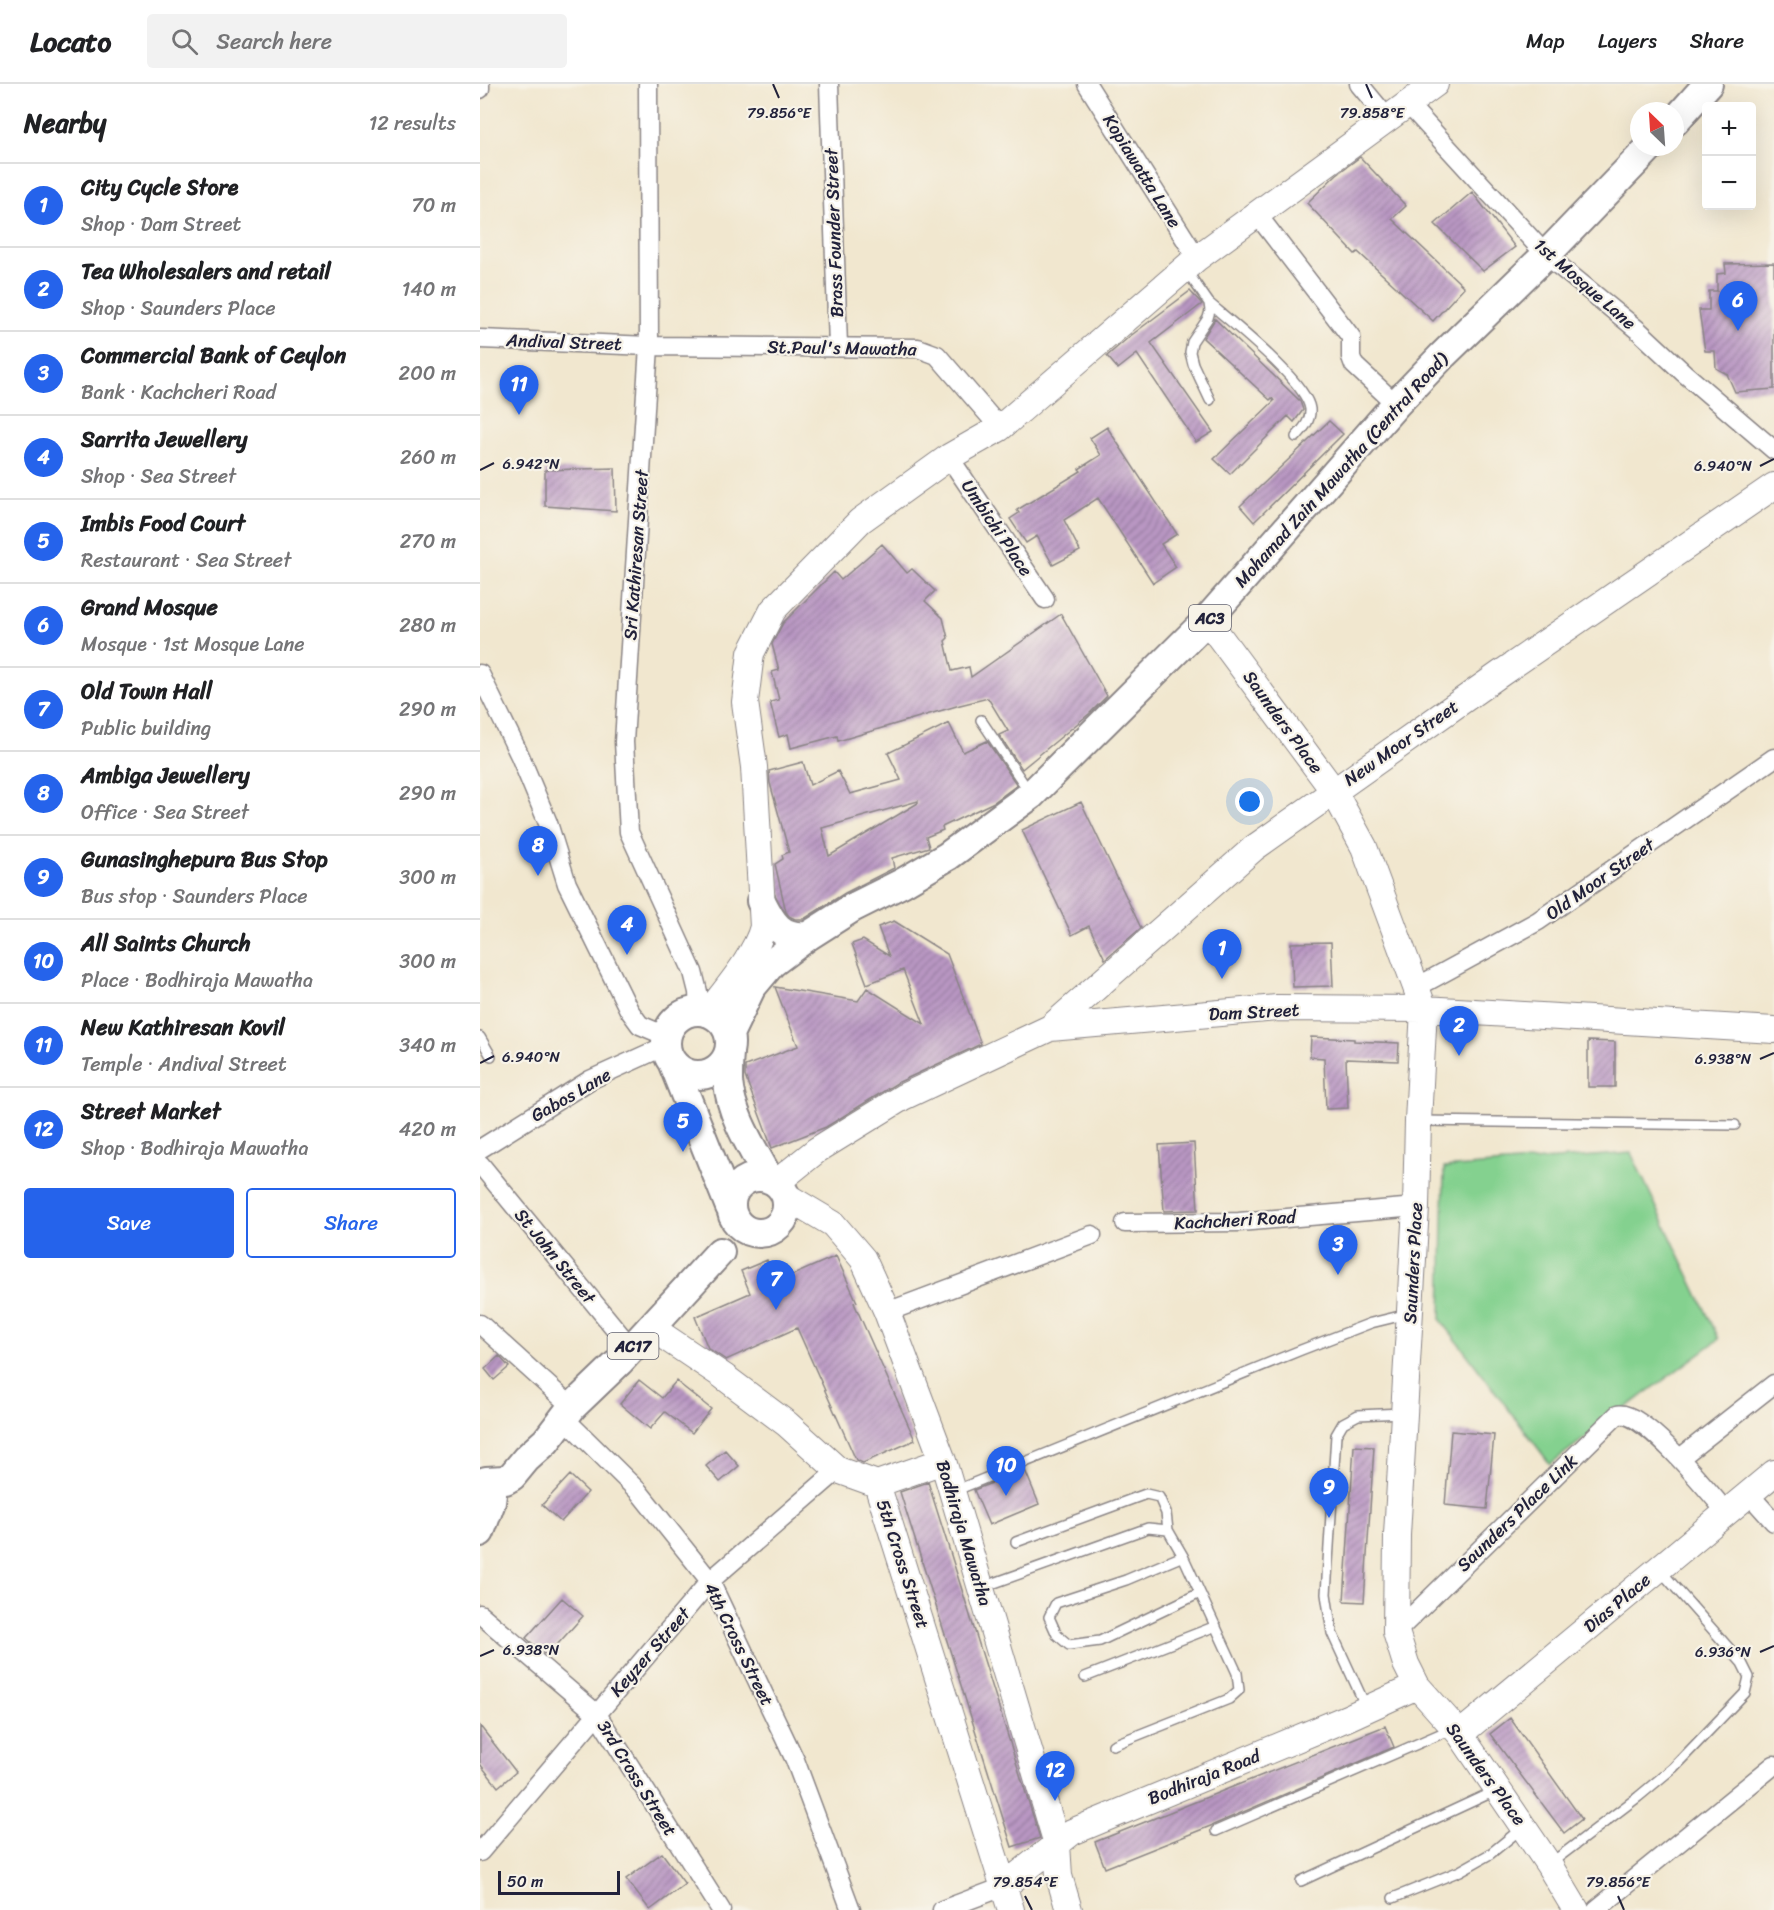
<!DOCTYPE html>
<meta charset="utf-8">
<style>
:root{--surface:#fff;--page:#f2f2f2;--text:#202124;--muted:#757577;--line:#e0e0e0;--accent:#2563eb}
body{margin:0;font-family:Sriracha,sans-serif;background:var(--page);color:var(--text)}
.controls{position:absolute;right:18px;top:18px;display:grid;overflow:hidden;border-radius:6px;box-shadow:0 6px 24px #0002}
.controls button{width:54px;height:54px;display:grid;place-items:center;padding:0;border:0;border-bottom:2px solid var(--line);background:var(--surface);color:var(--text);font:30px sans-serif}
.compass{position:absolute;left:1150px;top:18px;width:54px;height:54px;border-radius:50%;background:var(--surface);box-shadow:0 6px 24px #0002;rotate:335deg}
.scale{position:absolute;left:18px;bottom:15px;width:122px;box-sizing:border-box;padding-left:6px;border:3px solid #22223b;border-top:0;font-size:16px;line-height:21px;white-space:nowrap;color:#22223b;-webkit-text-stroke:4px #f7f3e8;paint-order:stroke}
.you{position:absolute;left:770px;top:718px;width:21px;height:21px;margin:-15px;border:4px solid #fff;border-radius:50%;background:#1a73e8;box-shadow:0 0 0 9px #1a73e833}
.badge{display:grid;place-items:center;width:39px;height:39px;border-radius:50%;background:var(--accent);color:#fff;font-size:20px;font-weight:700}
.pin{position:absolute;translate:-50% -50px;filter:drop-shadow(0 2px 3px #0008)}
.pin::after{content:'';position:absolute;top:32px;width:21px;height:18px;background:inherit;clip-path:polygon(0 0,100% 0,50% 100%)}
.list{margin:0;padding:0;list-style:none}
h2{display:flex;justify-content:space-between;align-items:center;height:78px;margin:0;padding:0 24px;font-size:26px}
h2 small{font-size:20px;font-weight:400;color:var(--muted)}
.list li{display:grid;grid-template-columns:39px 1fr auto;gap:18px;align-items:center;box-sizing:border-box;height:84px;padding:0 24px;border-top:2px solid var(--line)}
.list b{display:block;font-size:22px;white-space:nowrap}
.list p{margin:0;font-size:20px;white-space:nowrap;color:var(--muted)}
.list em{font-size:20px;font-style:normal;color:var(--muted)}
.actions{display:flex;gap:12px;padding:18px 24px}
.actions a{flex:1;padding:14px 0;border:2px solid var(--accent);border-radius:6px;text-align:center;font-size:21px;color:var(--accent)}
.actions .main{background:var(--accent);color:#fff}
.icon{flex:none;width:33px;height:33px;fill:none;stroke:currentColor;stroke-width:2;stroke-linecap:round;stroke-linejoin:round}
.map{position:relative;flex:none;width:1294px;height:1826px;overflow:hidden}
header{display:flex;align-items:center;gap:36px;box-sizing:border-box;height:84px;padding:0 30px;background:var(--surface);border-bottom:2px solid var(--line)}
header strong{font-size:28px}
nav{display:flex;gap:33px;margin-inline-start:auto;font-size:21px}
.search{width:420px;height:54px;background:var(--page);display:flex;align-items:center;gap:15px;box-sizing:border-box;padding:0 21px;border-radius:6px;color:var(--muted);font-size:22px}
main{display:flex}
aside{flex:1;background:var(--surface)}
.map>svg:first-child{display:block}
</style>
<header>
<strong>Locato</strong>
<div class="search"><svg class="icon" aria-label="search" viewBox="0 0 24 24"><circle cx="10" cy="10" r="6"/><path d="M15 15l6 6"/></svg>Search here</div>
<nav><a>Map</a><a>Layers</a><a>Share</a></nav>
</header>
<main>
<aside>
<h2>Nearby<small>12 results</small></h2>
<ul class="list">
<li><span class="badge">1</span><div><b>City Cycle Store</b><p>Shop · Dam Street</p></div><em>70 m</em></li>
<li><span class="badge">2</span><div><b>Tea Wholesalers and retail</b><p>Shop · Saunders Place</p></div><em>140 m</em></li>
<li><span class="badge">3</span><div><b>Commercial Bank of Ceylon</b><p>Bank · Kachcheri Road</p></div><em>200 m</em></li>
<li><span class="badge">4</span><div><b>Sarrita Jewellery</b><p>Shop · Sea Street</p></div><em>260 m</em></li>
<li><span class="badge">5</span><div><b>Imbis Food Court</b><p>Restaurant · Sea Street</p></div><em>270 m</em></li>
<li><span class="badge">6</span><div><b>Grand Mosque</b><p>Mosque · 1st Mosque Lane</p></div><em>280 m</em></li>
<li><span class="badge">7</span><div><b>Old Town Hall</b><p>Public building</p></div><em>290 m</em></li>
<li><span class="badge">8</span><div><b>Ambiga Jewellery</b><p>Office · Sea Street</p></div><em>290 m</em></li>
<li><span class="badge">9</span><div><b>Gunasinghepura Bus Stop</b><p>Bus stop · Saunders Place</p></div><em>300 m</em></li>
<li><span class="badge">10</span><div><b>All Saints Church</b><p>Place · Bodhiraja Mawatha</p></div><em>300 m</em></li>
<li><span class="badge">11</span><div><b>New Kathiresan Kovil</b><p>Temple · Andival Street</p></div><em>340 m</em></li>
<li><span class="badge">12</span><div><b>Street Market</b><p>Shop · Bodhiraja Mawatha</p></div><em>420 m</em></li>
</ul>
<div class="actions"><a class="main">Save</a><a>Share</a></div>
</aside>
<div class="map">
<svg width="1294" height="1826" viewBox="0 0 1294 1826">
<defs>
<pattern id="building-hatch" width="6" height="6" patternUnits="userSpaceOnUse" patternTransform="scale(1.5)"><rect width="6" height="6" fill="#b997c3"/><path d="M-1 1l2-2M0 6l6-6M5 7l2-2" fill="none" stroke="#967ba0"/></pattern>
</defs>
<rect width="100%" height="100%" fill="#f7f3e8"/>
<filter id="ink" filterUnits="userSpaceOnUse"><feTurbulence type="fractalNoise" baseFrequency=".0167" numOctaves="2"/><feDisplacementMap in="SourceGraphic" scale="12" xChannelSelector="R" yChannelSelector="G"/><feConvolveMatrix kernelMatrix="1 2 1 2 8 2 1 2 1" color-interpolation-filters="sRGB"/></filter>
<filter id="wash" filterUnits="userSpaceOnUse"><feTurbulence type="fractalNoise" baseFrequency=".008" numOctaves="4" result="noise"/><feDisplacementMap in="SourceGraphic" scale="24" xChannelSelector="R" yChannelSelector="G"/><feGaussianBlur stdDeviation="1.35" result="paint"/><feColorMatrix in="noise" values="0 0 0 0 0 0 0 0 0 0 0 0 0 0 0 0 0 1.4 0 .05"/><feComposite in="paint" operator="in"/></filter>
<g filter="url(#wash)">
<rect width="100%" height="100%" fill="#f1e7cf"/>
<path fill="#84d18f" stroke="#537a65" stroke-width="1.5" d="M1151 1069 1239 1255 1070 1380 961 1236 964 1084Z"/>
<g id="blocks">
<path fill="url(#building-hatch)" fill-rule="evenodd" d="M880 73 926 122 912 135 984 203 953 237 878 168 875 170 827 119 857 90Z
M992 108 1035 163 1003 187 955 140Z
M1294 179V305L1255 308 1247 290 1236 284 1235 267H1225L1219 226H1229V207H1237V190L1246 189 1245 180Z
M710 207 722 220 671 259 733 348 716 358 657 270 638 285 627 272 649 253Z
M735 235 820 317 823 326 814 338 808 332 750 390 734 375 794 317 792 314 790 316 723 254Z
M849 337 863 350 774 438 760 422Z
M627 343 697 450 681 460 696 483 673 499 618 414 584 436 600 467 573 481 557 452 546 459 530 435 539 429 537 426 601 387 599 385 621 371 610 354Z
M135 384 136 427 65 422V386Z
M402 460 427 489 432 485 455 507 445 517 463 534 468 554 465 557 472 587 489 583 491 593 581 530 627 612 609 630 542 685 519 651 528 647 508 614 480 621 358 657 357 652 311 664 308 650 299 653 290 618 299 616 292 588 299 586 292 560 303 539 354 488 361 496Z
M469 639 483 668 507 657 537 701 514 718 462 743 463 746 446 753 449 763 412 774 414 784 365 809 324 835H315L309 832 306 828 295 780 303 775 302 771 309 768 290 699 289 687 323 678 330 701 358 687 370 710 421 696 408 669ZM438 717V719L349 772 342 744Z
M601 718 661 844 625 875 609 842 592 851 542 746Z
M414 837 467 870 501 960 417 999 346 1043 292 1064 265 992V982L318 962 295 903 378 917 387 904 444 940 423 886 387 900 372 860 383 856 409 872 398 843Z
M851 858 853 902 813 903 811 859Z
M831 953 874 955V957L919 959 918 977 866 975 868 1024 846 1025 844 974 830 973Z
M1108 957 1135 958V1003H1108Z
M714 1059 718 1126 684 1127 679 1061Z
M356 1172 377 1218 374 1219 435 1356 383 1379 376 1376 317 1244 246 1276 228 1264 215 1233 270 1209 261 1187 287 1176 297 1198Z
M19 1272 29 1283 14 1296 5 1285Z
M159 1296 182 1314 196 1297 231 1325 212 1349 185 1328 170 1345 140 1320Z
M971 1347 1014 1351 1007 1425 965 1421Z
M874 1362 894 1363 884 1518 864 1517Z
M245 1366 259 1382 240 1398 226 1382Z
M545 1386 559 1420 509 1441 494 1406Z
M90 1391 108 1408 81 1438 62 1421Z
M448 1398 560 1754 532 1763 420 1408Z
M82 1514 103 1532 67 1572 46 1554Z
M1030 1634 1102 1735 1084 1749 1010 1650Z
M0 1642 36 1688 18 1703 0 1680Z
M905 1642 914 1663 733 1741 625 1784 615 1758Z
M182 1769 205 1800 170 1826 146 1795Z"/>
</g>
</g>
<g filter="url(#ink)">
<use href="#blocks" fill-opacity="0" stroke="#8a8485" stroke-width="1.5"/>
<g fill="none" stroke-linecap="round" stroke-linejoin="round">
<g stroke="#8a8485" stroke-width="12">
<path id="lane" d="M706 186 729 219 730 227 728 234 712 258 710 268 713 280 730 316
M729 219C751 238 827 298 830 325 831 337 823 345 816 353
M501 636 550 709
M0 953 11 972
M940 1037 1255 1041
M474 1407 821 1266 891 1239 928 1230
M536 1458 666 1410 679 1413 686 1429 688 1446
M703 1472 646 1496 576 1519 569 1533 577 1551 589 1561 620 1557 720 1509
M503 1503 668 1444 688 1446 703 1472 757 1589 759 1606 749 1615 633 1661
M605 1593 736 1542
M886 1623 852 1549 846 1510 856 1351 863 1339 878 1331 922 1329
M736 1747 974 1644
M1071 1779 1158 1713 1193 1684 1265 1609 1269 1593 1262 1579 1180 1486
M821 1797 1017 1706
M913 1814 980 1787 1010 1770 1042 1744"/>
</g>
<g stroke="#8a8485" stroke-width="21">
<path id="street" d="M168 0 169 262 144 658 149 748 213 888 218 908 219 927
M349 0 358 262
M607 0 717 174
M879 0 908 35
M0 5V0
M928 20 1066 171 1159 247 1204 289 1294 366
M776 129 871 253V273L874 281 916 320
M0 255 169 262 438 264 457 271 520 344
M469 373 565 515
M0 590 40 672 68 739 87 800 149 926 160 941 186 952
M937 903 1058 837 1294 674
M0 1065 110 996 185 962
M0 1080 151 1264
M645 1139 759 1138 936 1123
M407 1228 612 1151
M0 1240 92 1323
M84 1334 159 1408 230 1497 315 1676 371 1826
M1200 1374 1294 1300
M1269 1410 1294 1438
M0 1530 117 1630 241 1826
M916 1548 1137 1331C1162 1324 1230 1409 1247 1429
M0 1768 230 1497 358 1386
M462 1826 523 1803
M1116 1826 1294 1681"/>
</g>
<g stroke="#8a8485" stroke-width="28">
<path id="secondary" d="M727 536 853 706 884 763 944 925 938 1037 936 1123 917 1451 916 1548 926 1580 937 1602 980 1650 1069 1781 1096 1826
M228 929C246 905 276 871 283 843L274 683 265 618 271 569 293 526 380 437 469 373 520 344 717 174 955 0
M570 944 774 764 1020 590 1294 402
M296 1099 337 1066 423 1013 570 944 797 924 944 925 1294 946
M306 1112 353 1140 383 1175 407 1228 463 1377 577 1760 579 1792 589 1826
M170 1243 243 1292 307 1340 358 1386 397 1400
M397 1400 531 1826
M397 1400 463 1377
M980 1650 1294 1389
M523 1803 592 1748 867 1634 937 1602"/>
</g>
<g stroke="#8a8485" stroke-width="32">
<path id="primary" d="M1195 37 1228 0
M281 817C292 839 300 855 328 852
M186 959a32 32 0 1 1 64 0a32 32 0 1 1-64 0Z
M249 950 271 904 292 879 328 852 372 824 422 799 468 772 551 711 727 536 916 320 962 272 1066 171 1170 63
M249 969C248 979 248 988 248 998 251 1032 273 1065 289 1095
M193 980 250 1123
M251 1121a28 28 0 1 1 56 0a28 28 0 1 1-56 0Z
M0 1448 11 1418 12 1410 6 1397 25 1396 32 1392 46 1375 66 1357 92 1323 139 1278 240 1168"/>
</g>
<use href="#lane" stroke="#fff" stroke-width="9"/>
<use href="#street" stroke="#fff" stroke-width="18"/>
<use href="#secondary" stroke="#fff" stroke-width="26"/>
<use href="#primary" stroke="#fff" stroke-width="28"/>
</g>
</g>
<path fill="none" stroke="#22223b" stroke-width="2" d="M293 0 299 14M886 0 892 14M1280 382 1294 375M0 386 14 379M1280 975 1294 969M0 979 14 972M1280 1568 1294 1562M0 1572 14 1566M545 1812 552 1826M1138 1812 1144 1826"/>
<g text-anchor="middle" stroke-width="4.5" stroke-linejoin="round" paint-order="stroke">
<g fill="#f7f3e8" stroke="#62616f" stroke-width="1.5">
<rect x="709" y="521" width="42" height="26" rx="4.5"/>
<rect x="127.5" y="1249" width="51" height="26" rx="4.5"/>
</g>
<g font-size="16" font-weight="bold" fill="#22223b">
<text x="730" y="540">AC3</text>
<text x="153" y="1268">AC17</text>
</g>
<g font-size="18" fill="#22223b" stroke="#f7f3e8">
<text transform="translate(662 87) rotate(58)" y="6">Kopiawatta Lane</text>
<text transform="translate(354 149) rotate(-92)" y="6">Brass Founder Street</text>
<text transform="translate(1105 200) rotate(41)" y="6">1st Mosque Lane</text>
<text transform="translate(84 258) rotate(2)" y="6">Andival Street</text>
<text transform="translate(362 264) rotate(1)" y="6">St.Paul's Mawatha</text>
<text transform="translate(861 386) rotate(-48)" y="6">Mohamad Zain Mawatha (Central Road)</text>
<text transform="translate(517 444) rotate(56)" y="6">Umbichi Place</text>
<text transform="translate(156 471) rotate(-86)" y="6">Sri Kathiresan Street</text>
<text transform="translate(803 638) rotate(54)" y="6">Saunders Place</text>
<text transform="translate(921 659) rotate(-35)" y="6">New Moor Street</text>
<text transform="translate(1120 795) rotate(-35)" y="6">Old Moor Street</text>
<text transform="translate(774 928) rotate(-3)" y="6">Dam Street</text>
<text transform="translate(91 1011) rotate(-30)" y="6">Gabos Lane</text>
<text transform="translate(755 1136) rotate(-3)" y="6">Kachcheri Road</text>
<text transform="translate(75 1172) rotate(51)" y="6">St John Street</text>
<text transform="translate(933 1179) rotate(-87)" y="6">Saunders Place</text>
<text transform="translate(1037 1429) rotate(-44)" y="6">Saunders Place Link</text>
<text transform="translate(484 1449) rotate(73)" y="6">Bodhiraja Mawatha</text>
<text transform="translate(423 1480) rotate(72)" y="6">5th Cross Street</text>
<text transform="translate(1137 1519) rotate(-40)" y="6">Dias Place</text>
<text transform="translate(259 1560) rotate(64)" y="6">4th Cross Street</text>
<text transform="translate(170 1568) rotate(-49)" y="6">Keyzer Street</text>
<text transform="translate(1006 1690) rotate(54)" y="6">Saunders Place</text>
<text transform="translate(724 1693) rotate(-22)" y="6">Bodhiraja Road</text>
<text transform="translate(157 1694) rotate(58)" y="6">3rd Cross Street</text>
</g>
</g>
<g font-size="15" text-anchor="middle" fill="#22223b" stroke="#f7f3e8" stroke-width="4.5" stroke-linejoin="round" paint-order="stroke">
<text x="299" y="34">79.856°E</text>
<text x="892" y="34">79.858°E</text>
<text x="51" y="385">6.942°N</text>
<text x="1243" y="387">6.940°N</text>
<text x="51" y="978">6.940°N</text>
<text x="1243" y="980">6.938°N</text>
<text x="51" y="1571">6.938°N</text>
<text x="1243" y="1573">6.936°N</text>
<text x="545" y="1803">79.854°E</text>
<text x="1138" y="1803">79.856°E</text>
</g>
</svg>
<div class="controls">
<button>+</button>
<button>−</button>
</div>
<svg class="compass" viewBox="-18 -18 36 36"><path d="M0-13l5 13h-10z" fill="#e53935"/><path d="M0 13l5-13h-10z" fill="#757577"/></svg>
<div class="scale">50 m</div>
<div class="you"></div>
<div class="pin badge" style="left:742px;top:895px">1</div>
<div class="pin badge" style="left:979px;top:972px">2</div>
<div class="pin badge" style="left:858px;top:1191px">3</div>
<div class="pin badge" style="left:147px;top:871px">4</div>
<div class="pin badge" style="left:203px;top:1068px">5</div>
<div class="pin badge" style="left:1258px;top:247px">6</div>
<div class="pin badge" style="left:296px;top:1226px">7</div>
<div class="pin badge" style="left:58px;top:792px">8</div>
<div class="pin badge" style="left:849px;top:1434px">9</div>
<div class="pin badge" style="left:526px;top:1412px">10</div>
<div class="pin badge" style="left:39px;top:331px">11</div>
<div class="pin badge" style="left:575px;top:1717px">12</div>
</div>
</main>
